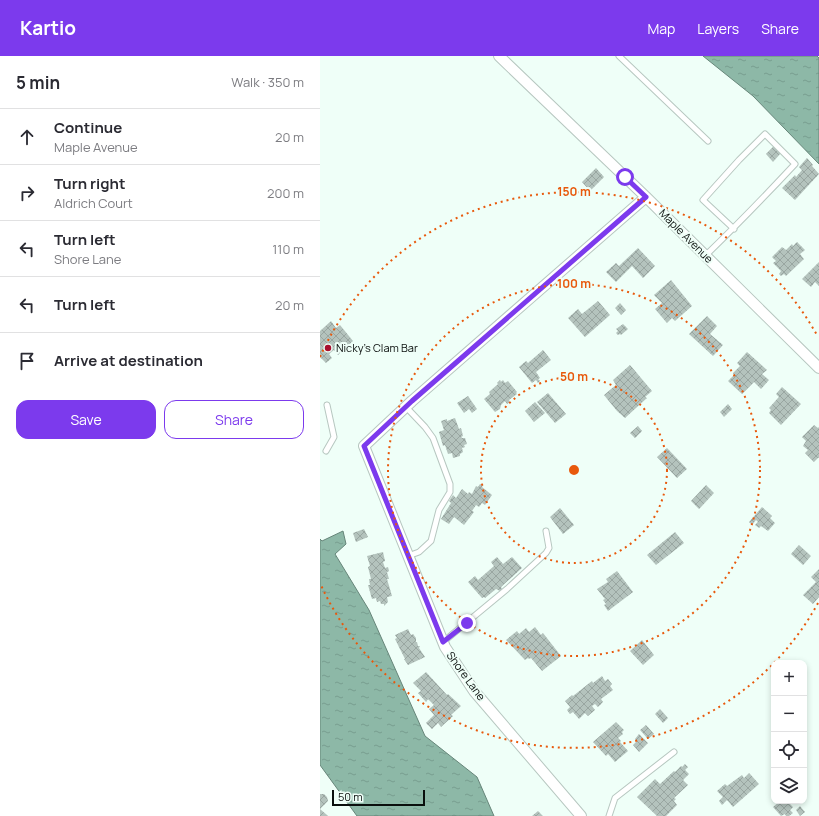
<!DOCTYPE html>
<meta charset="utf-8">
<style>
:root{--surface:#fff;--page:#f7f7f7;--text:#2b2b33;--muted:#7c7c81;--line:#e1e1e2;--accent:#7c3aed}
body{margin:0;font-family:Manrope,sans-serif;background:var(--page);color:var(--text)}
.controls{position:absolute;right:12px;bottom:12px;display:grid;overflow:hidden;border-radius:8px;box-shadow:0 2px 6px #0003}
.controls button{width:36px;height:36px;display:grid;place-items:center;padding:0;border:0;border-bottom:1px solid var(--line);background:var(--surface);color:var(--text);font:20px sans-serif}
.scale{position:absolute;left:12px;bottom:10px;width:93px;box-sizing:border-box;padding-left:4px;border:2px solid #0a0f0d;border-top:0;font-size:11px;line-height:14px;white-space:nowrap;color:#0a0f0d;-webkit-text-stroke:3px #effff8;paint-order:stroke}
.stop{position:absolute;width:12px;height:12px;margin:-9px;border:3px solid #7c3aed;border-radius:50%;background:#fff}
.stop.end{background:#7c3aed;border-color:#fff;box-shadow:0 1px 4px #0008}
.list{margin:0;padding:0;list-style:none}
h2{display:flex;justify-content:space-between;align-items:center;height:52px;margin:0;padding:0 16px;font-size:17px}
h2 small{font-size:13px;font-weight:400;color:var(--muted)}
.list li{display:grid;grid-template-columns:26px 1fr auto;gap:12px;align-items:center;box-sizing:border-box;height:56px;padding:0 16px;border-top:1px solid var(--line)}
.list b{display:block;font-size:15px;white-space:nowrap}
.list p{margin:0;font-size:13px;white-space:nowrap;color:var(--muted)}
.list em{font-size:13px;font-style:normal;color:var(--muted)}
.actions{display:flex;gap:8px;padding:12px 16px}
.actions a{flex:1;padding:9px 0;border:1px solid var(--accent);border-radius:12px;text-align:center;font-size:14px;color:var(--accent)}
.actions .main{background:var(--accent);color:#fff}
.icon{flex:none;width:22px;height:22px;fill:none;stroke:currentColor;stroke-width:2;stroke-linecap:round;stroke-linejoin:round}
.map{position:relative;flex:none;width:499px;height:760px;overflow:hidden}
header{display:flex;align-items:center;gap:24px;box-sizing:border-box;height:56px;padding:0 20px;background:var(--accent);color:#fff}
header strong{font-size:19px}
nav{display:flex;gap:22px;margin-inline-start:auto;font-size:14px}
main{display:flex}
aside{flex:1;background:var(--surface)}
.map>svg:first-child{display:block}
</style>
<header>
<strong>Kartio</strong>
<nav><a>Map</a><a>Layers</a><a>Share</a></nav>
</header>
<main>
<aside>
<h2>5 min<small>Walk · 350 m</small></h2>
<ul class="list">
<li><svg class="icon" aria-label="ahead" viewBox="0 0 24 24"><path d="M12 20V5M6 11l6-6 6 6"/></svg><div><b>Continue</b><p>Maple Avenue</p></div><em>20 m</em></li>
<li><svg class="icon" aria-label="right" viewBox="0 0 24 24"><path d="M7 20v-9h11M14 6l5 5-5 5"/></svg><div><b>Turn right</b><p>Aldrich Court</p></div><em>200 m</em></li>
<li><svg class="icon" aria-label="left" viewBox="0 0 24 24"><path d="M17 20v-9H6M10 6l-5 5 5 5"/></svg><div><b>Turn left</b><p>Shore Lane</p></div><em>110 m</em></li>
<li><svg class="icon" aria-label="left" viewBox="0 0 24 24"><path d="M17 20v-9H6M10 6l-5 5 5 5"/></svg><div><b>Turn left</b></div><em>20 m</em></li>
<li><svg class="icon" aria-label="arrive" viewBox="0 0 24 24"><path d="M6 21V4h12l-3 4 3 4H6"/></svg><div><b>Arrive at destination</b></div></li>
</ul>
<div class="actions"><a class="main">Save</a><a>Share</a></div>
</aside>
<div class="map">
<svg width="499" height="760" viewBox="0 0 499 760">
<defs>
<pattern id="water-ripples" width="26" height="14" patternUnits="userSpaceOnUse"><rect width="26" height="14" fill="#8db8a7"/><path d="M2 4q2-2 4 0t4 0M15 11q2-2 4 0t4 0" fill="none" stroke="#789d8f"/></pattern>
<pattern id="building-cross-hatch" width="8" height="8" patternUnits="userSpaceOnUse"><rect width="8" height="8" fill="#b4c3bd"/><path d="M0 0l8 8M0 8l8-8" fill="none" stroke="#99a6a1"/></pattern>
</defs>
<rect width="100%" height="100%" fill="#effff8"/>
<path fill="url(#water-ripples)" stroke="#668579" d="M383 0H497L499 2V108L433 40Z
M23 475 26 488 15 498 49 554 105 680 157 721 174 760H37L0 709V483L2 485Z"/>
<path fill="url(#building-cross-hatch)" d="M454 90 461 97 453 106 446 98Z
M487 102 493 109 492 110 499 118 475 144 462 132 475 119 476 121 482 114 479 111Z
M276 112 284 121 270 135 262 126Z
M477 186 485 194 480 198 484 203 466 220 464 218 461 220 459 218 461 215 453 207 456 205 452 201 462 191 466 194 472 188 473 190Z
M318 192 335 210 323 222 312 210 296 226 286 216 296 207 299 210Z
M499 206V230L495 226 491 231 482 223Z
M351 224 372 250 355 265 352 262 347 267 335 253 342 247 334 239Z
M278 245 290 259 265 281 248 262 258 253 262 258Z
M300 247 306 254 301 259 295 252Z
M387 260 397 270 390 278 403 289 393 300 369 278Z
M11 265 16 272 20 269 33 285 18 299 14 294 9 298 12 302 6 307 0 301V275Z
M303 268 308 273 301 279 300 278 298 279 296 277 298 275 296 273Z
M223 294 231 304 216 316 220 322 218 323 220 325 218 327 216 324 212 327 199 311 206 305 208 307Z
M427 296 447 314 442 318 449 324 441 333 434 326 422 338 408 325 414 319 413 317 420 310 417 307Z
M310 309 332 335 325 341 327 342 305 362 297 355 284 339 296 329 293 324Z
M180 324 181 326 183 324 185 327 188 325 197 336 196 337 197 338 189 344 190 346 187 348 185 345 181 349 180 353 175 356 164 343 170 338 169 336 178 328 177 327Z
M462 331 481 348 461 369 449 357 451 354 449 352 459 341 456 338Z
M228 337 246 358 235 367 217 346Z
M148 340 157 353 152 357 149 353 144 357 137 347Z
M215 346 225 357 214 366 205 355Z
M408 348 412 353 404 361 400 356Z
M135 362 139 373 141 372 143 380 141 381 142 382H145L147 388 144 389 145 391 142 392 143 396 140 398V400L133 402 132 397 128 398 125 389 123 390 119 376 124 374 121 365 127 363V365Z
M494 369 498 372 499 371V402H498L494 406 485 397 488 394 483 390 486 385 482 381Z
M318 370 322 375 315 382 310 377Z
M347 392 367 413 357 422 337 401Z
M160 428 163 429 162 431 172 439 165 449 162 447 159 451 156 449 152 455 154 456 144 469 134 461 129 468 121 463 131 447 129 445 133 439 136 442 142 433 148 438 149 436 152 438 156 430 158 431Z
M386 429 394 437 379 453 371 445Z
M442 451 452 460 450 462 455 467 448 475 441 470 439 472 435 469 438 466 436 464 432 469 429 466Z
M240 452 254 469 243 478 230 461Z
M44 473 48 481 36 486 33 477Z
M355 476 364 487 336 509 327 499Z
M479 489 491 500 483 509 471 498Z
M63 496 65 505 63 506 65 512 68 511 69 515 67 516 69 523H67L72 540 67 541 68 546 64 550V548H61L60 545 57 546 56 542 52 543 48 529H50L49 523H51L48 511 50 510 47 500Z
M177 501 183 508 192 501 202 512 181 531 182 533 180 535 176 533 165 542 164 541 162 542 148 526 155 520 158 524 174 510 171 506Z
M499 513V541L493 548 483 539 496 526 491 521Z
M297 515 313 536 288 555 284 549 286 548 283 544 285 543 277 533 288 526 286 523Z
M215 571 221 579 223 577 241 600 222 615 211 602 209 603 208 602 205 604 186 584 197 575 199 578 206 572 209 576Z
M88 573 91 579 93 578 96 582V586H97L98 590H100L99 592 105 601 88 609 84 603H85L75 583 77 582 75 579Z
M322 584 334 599 323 609 310 595Z
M106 616 127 639 128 638 141 650 131 659 133 660 121 671 118 667 112 673 106 667 114 659 109 653 114 649 108 643 106 646 98 637 101 635 93 627Z
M282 620 285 625 288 623 292 628 290 630 293 634 281 643 283 646 278 651 275 648 272 650 275 654 268 660 265 657 259 663 253 656 250 658 247 654 250 651 245 645 252 639 253 640 272 625 273 627Z
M340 653 348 662 343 667 335 658Z
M296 666 304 674 302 676 303 678 298 682 301 685 300 686 308 695 295 706 288 698 286 700 273 686Z
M326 669 334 678 328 683 320 674Z
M319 678 328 687 319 696 313 689 317 685 315 683Z
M365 708 368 711 365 714 369 718 363 724 368 729 354 742 356 743 354 745 357 749 346 760H337L317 741 335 723 340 728 354 715 355 716 361 710 362 711Z
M429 717 439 728 413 751 407 744 402 749 399 745 403 741 397 735 405 728 407 730 422 719 424 722Z
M0 738H4L7 741 8 745 0 753 8 760H0Z
M460 745H467L473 751 470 754 473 757 469 760H466L465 758 461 760 453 751Z
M480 750 485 756 480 760 476 754Z
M218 755 223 760H212Z"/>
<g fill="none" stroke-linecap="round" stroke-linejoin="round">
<g stroke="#b7c7c0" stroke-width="7">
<path id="service" d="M299 0 388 85
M385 200C416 170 446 139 475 108L445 78 419 104 383 144 414 173
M86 351 105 371 113 382 130 428V436L119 454 111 485 99 496 88 500
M6 395 14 381 7 349
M123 586 187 533 226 497 229 492 226 475
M289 760 295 742 354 696"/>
</g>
<g stroke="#b7c7c0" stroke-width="12">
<path id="minor" d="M179 0 326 141 499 312
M261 760 154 635 125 591 44 390 92 345 326 141"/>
</g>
<use href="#service" stroke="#fff" stroke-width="5"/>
<use href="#minor" stroke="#fff" stroke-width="10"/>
</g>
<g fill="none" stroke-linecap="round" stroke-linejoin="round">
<path stroke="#7c3aed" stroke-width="5" d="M147 567 123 586 44 390 92 345 326 141 305 121"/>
</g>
<g fill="none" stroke="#e8590c" stroke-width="2" stroke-dasharray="2 4">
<circle cx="254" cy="414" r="93"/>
<circle cx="254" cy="414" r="186"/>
<path d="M498 547A278 278 0 0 1 0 527M0 301A278 278 0 0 1 498 281"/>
</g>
<circle fill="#a80f2f" stroke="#effff8" stroke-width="1.5" cx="8" cy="292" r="4"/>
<g text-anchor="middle" stroke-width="4" stroke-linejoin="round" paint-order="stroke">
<g font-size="11" fill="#0a0f0d" stroke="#effff8">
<text transform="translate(366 180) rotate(45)" y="4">Maple Avenue</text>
<text transform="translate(146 620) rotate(54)" y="4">Shore Lane</text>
</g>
<g font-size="11" fill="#0a0f0d" stroke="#effff8" text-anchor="start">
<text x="16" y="296">Nicky's Clam Bar</text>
</g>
</g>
<circle cx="254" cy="414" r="6" fill="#e8590c" stroke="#effff8" stroke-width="2"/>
<g font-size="12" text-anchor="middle" font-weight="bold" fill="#e8590c" stroke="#effff8" stroke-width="4" stroke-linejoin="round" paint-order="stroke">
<text x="254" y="140">150 m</text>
<text x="254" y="232">100 m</text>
<text x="254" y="325">50 m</text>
</g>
</svg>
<div class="controls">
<button>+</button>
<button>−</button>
<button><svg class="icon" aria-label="locate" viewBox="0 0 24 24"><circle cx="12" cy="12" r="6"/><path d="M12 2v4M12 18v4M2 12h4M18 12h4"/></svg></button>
<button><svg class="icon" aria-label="layers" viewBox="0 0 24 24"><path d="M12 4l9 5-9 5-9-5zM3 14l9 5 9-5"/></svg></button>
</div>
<div class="scale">50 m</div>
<div class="stop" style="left:305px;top:121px"></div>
<div class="stop end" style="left:147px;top:567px"></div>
</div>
</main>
